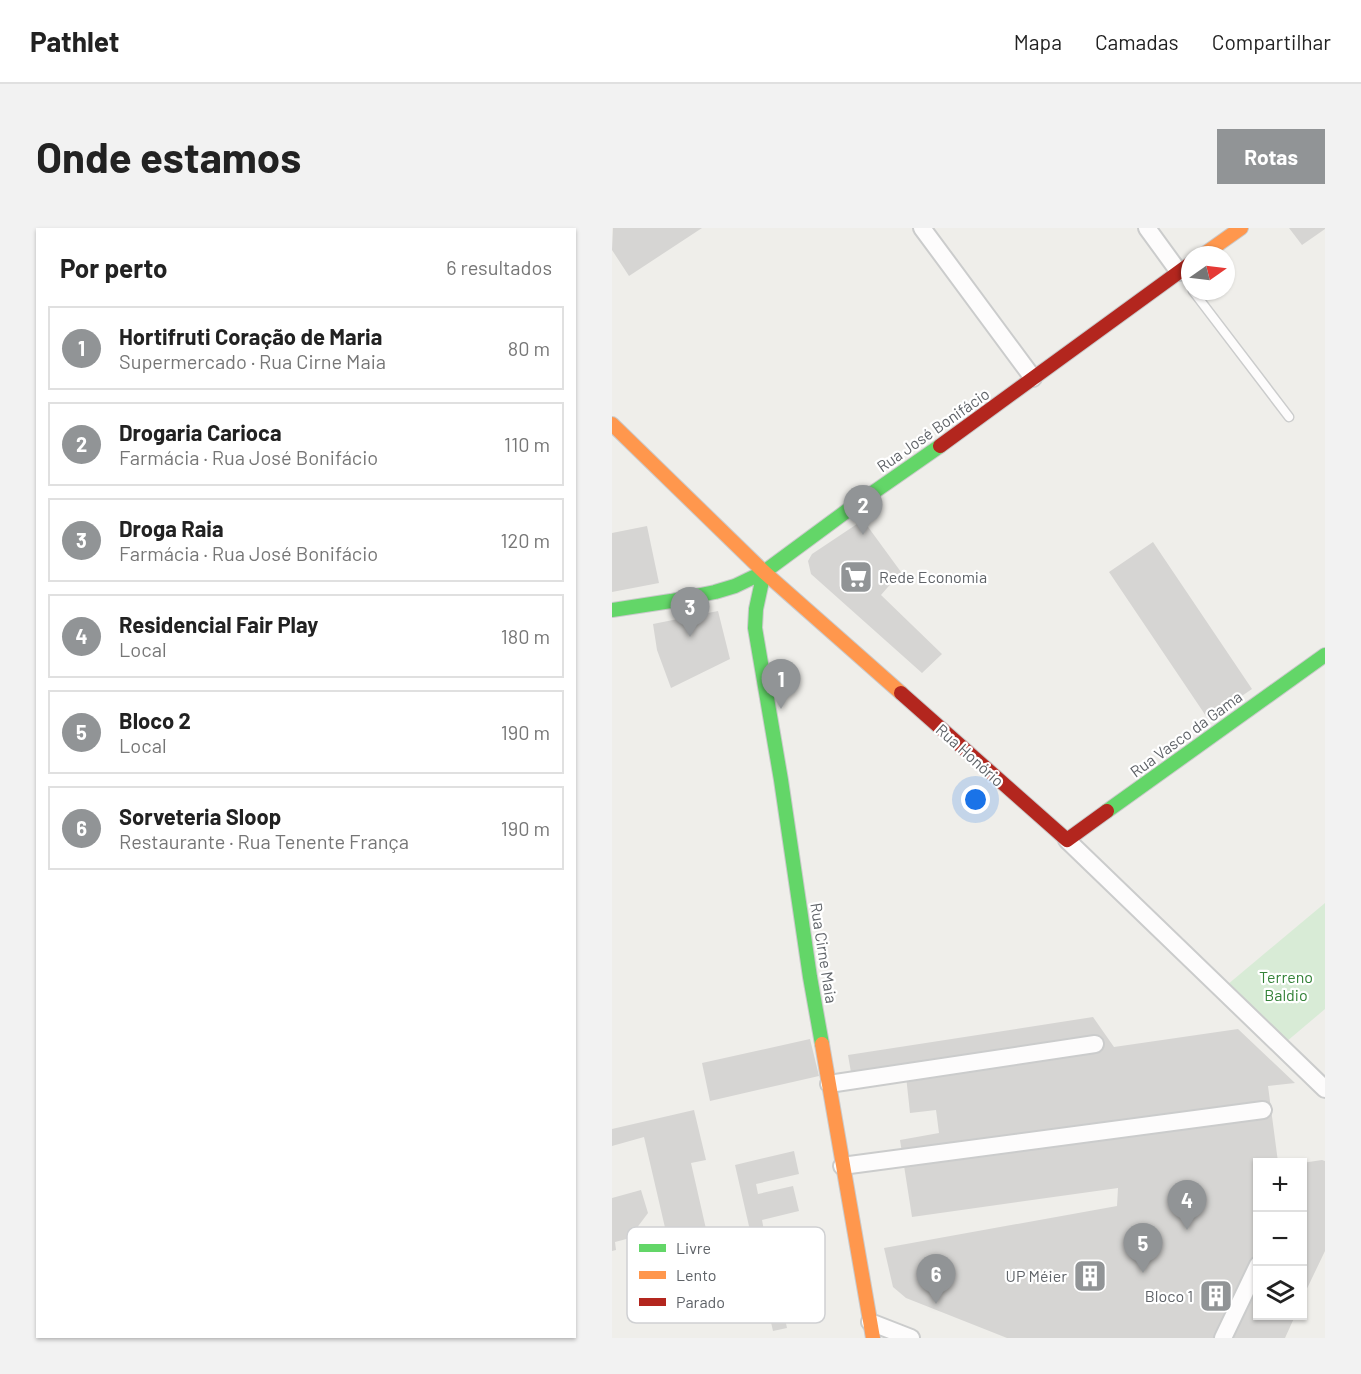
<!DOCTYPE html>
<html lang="pt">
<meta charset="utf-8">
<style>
:root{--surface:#fff;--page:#f2f2f2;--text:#222;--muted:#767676;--line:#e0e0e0;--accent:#919496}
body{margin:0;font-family:Barlow,sans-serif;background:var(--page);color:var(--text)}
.controls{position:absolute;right:18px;bottom:18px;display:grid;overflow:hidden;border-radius:0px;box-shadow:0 2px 4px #0004}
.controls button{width:54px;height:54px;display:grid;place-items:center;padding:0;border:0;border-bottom:2px solid var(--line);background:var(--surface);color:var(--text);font:30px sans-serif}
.compass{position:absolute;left:569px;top:18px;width:54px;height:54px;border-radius:50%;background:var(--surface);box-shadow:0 2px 4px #0004;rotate:76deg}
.you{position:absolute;left:364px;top:572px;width:21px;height:21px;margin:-15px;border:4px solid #fff;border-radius:50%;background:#1a73e8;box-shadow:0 0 0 9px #1a73e833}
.badge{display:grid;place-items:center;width:39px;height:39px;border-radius:50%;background:var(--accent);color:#fff;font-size:20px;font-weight:700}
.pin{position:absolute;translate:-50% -50px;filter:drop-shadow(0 2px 3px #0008)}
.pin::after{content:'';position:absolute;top:32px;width:21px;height:18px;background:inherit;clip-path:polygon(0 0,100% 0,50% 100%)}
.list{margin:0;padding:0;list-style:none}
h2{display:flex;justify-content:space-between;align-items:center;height:78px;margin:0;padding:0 24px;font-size:26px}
h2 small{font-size:20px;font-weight:400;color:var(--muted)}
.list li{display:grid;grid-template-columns:39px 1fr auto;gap:18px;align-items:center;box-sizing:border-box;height:84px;margin:0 12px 12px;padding:0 12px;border:2px solid var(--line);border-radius:0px}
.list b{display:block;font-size:22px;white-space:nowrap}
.list p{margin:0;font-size:20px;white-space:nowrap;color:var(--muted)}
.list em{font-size:20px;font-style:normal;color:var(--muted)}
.icon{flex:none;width:33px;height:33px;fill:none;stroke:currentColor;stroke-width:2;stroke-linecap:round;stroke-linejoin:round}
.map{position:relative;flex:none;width:713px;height:1110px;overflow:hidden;border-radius:0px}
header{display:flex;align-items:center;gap:36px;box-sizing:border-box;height:84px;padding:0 30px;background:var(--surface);border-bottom:2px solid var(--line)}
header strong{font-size:28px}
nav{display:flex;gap:33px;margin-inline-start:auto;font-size:21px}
.intro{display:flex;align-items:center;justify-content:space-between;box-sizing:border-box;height:144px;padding:0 36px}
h1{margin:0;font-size:42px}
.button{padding:15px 27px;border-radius:0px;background:var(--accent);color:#fff;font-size:21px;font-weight:700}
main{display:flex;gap:36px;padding:0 36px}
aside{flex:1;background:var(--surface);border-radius:0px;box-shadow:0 2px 4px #0004}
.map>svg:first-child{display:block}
</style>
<header>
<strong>Pathlet</strong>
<nav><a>Mapa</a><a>Camadas</a><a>Compartilhar</a></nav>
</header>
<div class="intro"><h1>Onde estamos</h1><a class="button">Rotas</a></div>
<main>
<aside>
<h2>Por perto<small>6 resultados</small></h2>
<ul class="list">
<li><span class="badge">1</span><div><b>Hortifruti Coração de Maria</b><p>Supermercado · Rua Cirne Maia</p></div><em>80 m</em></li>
<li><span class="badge">2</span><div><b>Drogaria Carioca</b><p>Farmácia · Rua José Bonifácio</p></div><em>110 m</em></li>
<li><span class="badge">3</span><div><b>Droga Raia</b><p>Farmácia · Rua José Bonifácio</p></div><em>120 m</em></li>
<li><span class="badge">4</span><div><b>Residencial Fair Play</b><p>Local</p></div><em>180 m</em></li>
<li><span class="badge">5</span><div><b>Bloco 2</b><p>Local</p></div><em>190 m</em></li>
<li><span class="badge">6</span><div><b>Sorveteria Sloop</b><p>Restaurante · Rua Tenente França</p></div><em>190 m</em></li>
</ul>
</aside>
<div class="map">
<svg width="713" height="1110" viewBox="0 0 713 1110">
<rect width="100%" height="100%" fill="#efeeea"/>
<path fill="#d8ebd6" d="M713 675V781L674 814 615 757Z"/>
<path fill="#d6d5d3" d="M1 0H90L17 48 0 22Z
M677 0H713V1L690 17Z
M251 292 289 344 269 367 330 426 310 445 199 346 196 333 200 326Z
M35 298 47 355 0 364V305Z
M541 314 640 461 596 491 497 344Z
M106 383 118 431 59 460 45 422 41 396Z
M481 789 502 819 626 801 683 855 656 858 666 934H646V1088H683L673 1110H395L294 1070 281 1059 272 1020 505 978 506 960 300 989 288 912 327 905 324 882 298 885 294 848 241 856 236 827Z
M198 811 207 848 98 873 90 835Z
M82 882 94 932 79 935 102 1036 82 1041 88 1067 104 1063 108 1078 73 1086 32 909 0 918V901Z
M182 923 187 946 144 956 146 966 181 958 187 983 150 992 153 1008 196 999 202 1022 159 1032 165 1055 201 1047 208 1077 172 1086 175 1100 161 1103 123 937Z
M710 932 713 933V1023L690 1071V935Z
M29 962 36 985 21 1005 22 1009 3 1014 4 1022 0 1023V970Z"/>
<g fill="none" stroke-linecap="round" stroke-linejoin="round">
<g stroke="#cbcccc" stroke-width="11">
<path id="lane" d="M581 63 677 189"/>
</g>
<g stroke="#cbcccc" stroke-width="20">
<path id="street" d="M310 0 421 150
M535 0 567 44
M455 612 713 861
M217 856 483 816
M230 938 651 882
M258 1094 299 1110
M611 1110 646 1037"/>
</g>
<g stroke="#cacacb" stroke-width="16">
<path id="fast" d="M152 344 144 381 143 400 169 552 198 749 210 816
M0 382 59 373 103 364 123 358 152 344 236 282 328 218
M495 583 713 427"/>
</g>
<g stroke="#cacacb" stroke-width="16">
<path id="slow" d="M591 27 629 0
M0 196 152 344 289 465
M210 816 261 1110"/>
</g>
<g stroke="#cacacb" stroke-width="16">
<path id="jam" d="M328 218 578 36
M289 465 455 612 495 583"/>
</g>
<use href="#lane" stroke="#fdfcfc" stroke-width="8"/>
<use href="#street" stroke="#fdfcfc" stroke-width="16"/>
<use href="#fast" stroke="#63d668" stroke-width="14"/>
<use href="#slow" stroke="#ff974d" stroke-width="14"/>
<use href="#jam" stroke="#b3261e" stroke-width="14"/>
</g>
<defs>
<g id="supermarket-square" transform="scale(1.725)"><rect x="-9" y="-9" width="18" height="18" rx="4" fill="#919496" stroke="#fff"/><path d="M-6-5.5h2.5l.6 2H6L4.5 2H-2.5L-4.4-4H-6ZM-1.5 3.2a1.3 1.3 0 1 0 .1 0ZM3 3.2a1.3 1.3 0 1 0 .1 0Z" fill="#fff"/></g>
<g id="building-square" transform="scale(1.725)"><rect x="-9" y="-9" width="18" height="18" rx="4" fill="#919496" stroke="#fff"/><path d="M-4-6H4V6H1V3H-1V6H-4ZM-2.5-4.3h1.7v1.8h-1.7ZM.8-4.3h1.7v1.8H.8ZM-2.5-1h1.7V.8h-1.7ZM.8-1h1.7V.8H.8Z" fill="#fff"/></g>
</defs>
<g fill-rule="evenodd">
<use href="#supermarket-square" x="244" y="349"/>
<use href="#building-square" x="478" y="1048"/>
<use href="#building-square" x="604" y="1068"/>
</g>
<g text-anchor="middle" stroke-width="4.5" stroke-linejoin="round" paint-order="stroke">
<g font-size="16" fill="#5f6368" stroke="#fff">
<text transform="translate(321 202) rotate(-35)" y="6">Rua José Bonifácio</text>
<text transform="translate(574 506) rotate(-36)" y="6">Rua Vasco da Gama</text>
<text transform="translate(358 527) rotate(42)" y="6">Rua Honório</text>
<text transform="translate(212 725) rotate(81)" y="6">Rua Cirne Maia</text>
</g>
<g font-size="16" fill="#5f6368" stroke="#fff" text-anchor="end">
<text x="267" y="355" text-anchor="start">Rede Economia</text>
<text x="455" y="1054">UP Méier</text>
<text x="581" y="1074">Bloco 1</text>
</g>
<g font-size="16" fill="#348238" stroke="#fff">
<text x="674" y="755">Terreno<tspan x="674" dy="18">Baldio</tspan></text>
</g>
</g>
<rect x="15" y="999" width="198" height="96" rx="9" fill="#fff" stroke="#cfd0d2" stroke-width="1.5"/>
<rect x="27" y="1016" width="27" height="8" fill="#63d668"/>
<rect x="27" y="1043" width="27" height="8" fill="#ff974d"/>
<rect x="27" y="1070" width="27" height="8" fill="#b3261e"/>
<g font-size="16" fill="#5f6368">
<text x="64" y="1026">Livre</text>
<text x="64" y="1053">Lento</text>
<text x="64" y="1080">Parado</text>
</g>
</svg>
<div class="controls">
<button>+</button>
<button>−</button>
<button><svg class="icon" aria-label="layers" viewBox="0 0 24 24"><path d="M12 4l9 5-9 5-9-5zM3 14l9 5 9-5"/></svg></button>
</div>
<svg class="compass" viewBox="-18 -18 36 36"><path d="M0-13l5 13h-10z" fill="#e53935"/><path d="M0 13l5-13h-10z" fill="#767676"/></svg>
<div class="you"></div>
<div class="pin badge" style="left:169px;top:481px">1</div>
<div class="pin badge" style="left:251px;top:307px">2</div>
<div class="pin badge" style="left:78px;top:409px">3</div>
<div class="pin badge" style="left:575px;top:1002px">4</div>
<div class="pin badge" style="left:531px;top:1045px">5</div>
<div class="pin badge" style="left:324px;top:1076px">6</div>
</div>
</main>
